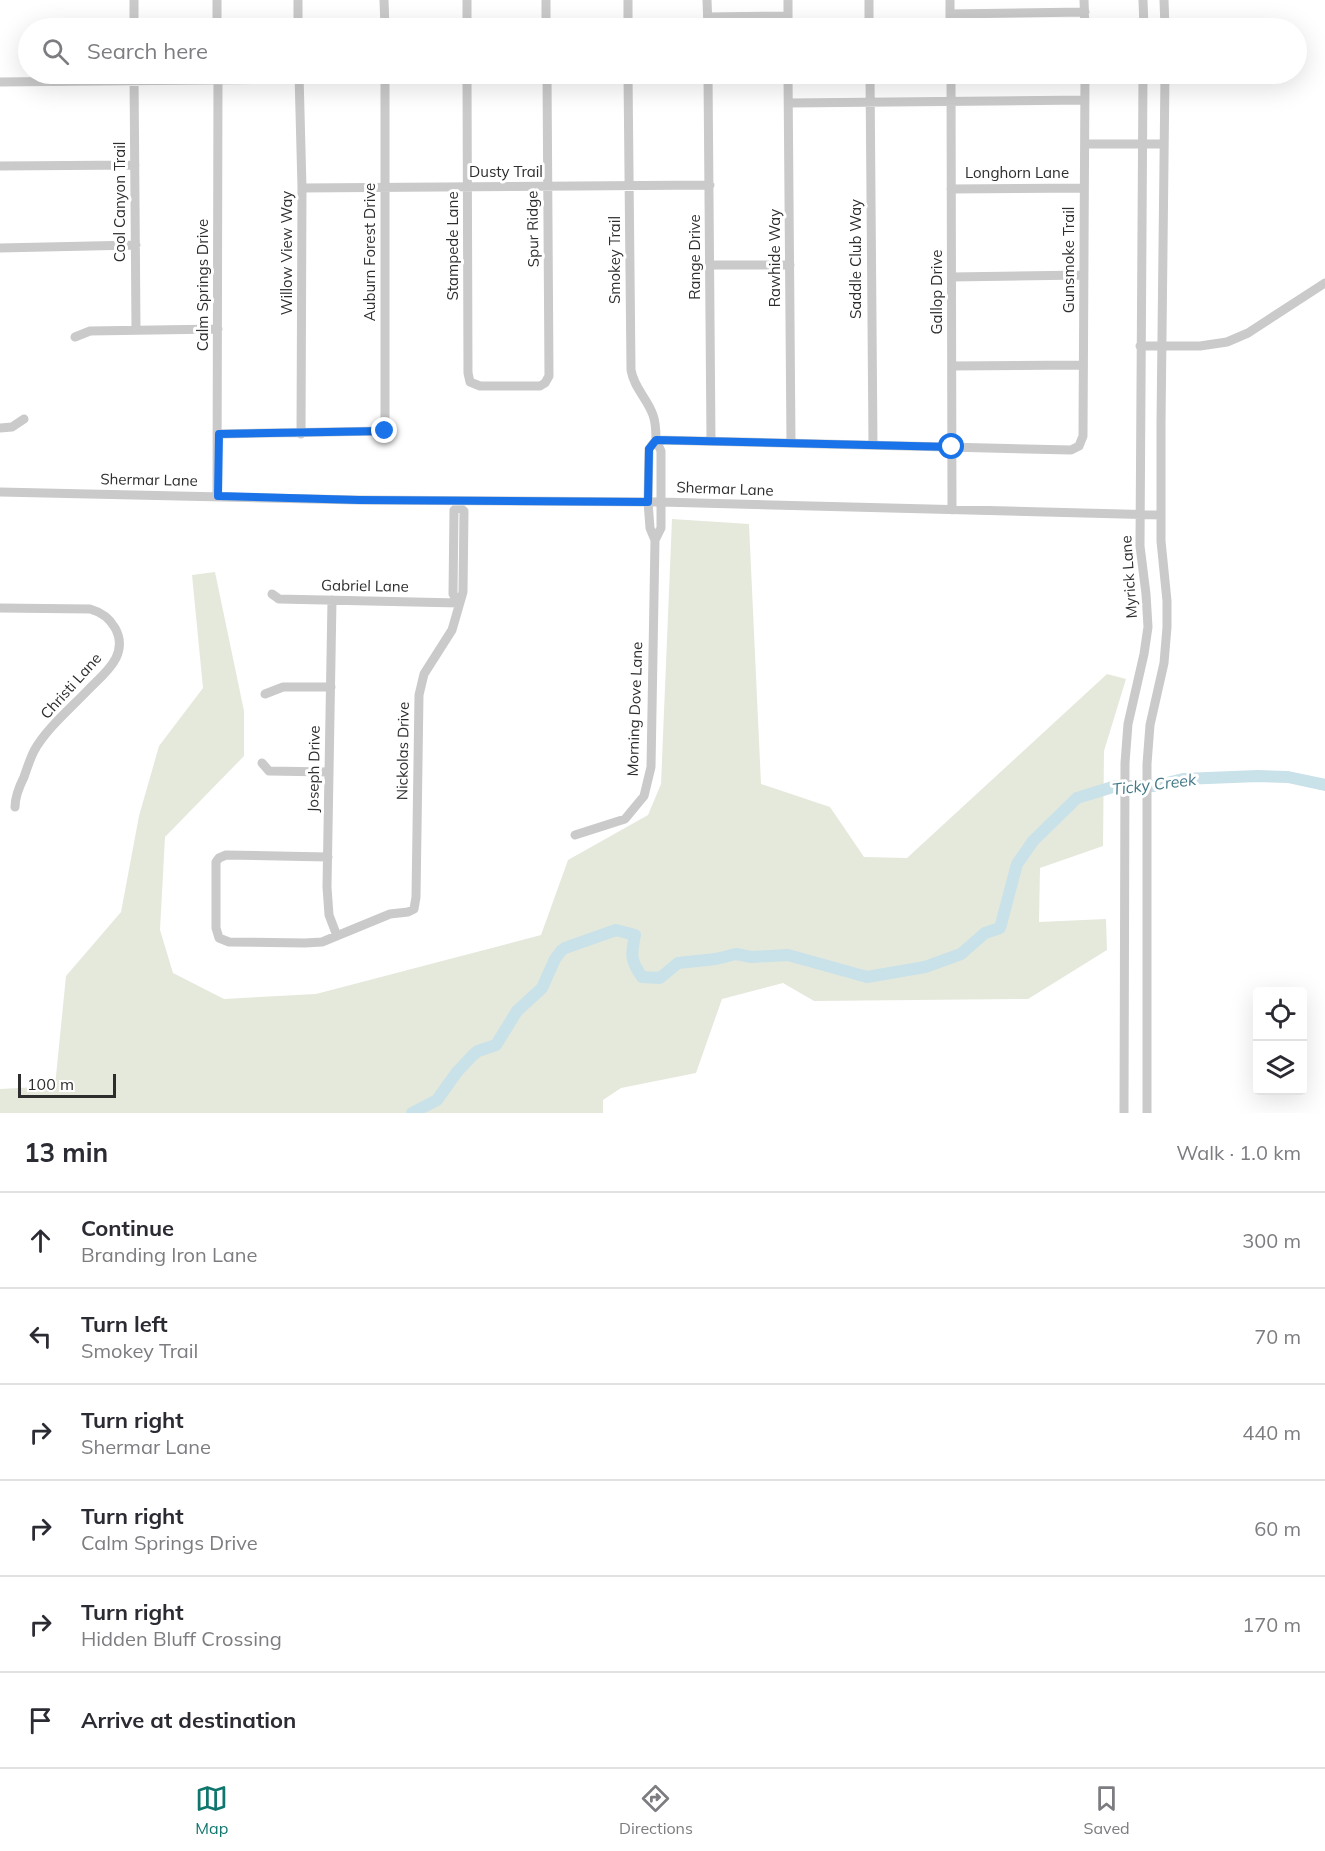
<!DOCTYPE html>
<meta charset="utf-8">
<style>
:root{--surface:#fff;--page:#f2f2f3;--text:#2b2b33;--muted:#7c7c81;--line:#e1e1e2;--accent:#0f766e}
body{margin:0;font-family:Mulish,sans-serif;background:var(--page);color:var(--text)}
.controls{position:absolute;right:18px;bottom:18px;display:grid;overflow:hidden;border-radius:6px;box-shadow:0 6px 24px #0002}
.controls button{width:54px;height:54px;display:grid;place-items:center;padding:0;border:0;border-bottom:2px solid var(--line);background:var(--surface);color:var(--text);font:30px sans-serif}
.scale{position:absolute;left:18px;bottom:15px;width:98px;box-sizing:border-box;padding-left:6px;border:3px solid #2d2d2d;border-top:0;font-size:16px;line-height:21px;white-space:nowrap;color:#2d2d2d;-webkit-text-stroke:4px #fff;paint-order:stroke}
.stop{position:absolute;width:18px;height:18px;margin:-14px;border:4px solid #1a73e8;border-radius:50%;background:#fff}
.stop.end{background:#1a73e8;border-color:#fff;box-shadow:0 2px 6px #0008}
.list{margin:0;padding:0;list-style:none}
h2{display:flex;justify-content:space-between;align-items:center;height:78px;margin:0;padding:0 24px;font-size:26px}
h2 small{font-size:20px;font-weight:400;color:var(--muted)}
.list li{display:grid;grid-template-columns:39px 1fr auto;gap:18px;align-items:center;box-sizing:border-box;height:96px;padding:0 24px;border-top:2px solid var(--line)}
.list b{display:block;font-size:22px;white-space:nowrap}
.list p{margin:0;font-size:20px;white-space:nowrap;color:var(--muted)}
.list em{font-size:20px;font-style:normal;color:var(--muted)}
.icon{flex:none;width:33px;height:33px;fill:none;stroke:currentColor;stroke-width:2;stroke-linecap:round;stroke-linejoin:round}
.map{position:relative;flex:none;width:1325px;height:1113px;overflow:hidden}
.search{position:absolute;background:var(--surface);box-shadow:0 6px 24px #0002;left:18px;right:18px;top:18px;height:66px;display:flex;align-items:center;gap:15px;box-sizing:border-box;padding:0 21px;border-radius:33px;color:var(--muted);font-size:22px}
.sheet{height:654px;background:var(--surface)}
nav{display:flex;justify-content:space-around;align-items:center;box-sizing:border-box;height:84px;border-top:2px solid var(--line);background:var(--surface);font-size:16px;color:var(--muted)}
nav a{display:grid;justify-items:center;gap:3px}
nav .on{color:var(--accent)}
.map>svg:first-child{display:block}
</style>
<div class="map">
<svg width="1325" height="1113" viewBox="0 0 1325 1113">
<rect width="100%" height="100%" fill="#fff"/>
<path fill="#e5e9dc" d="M672 519 749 524 761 784 830 807 864 857 907 858 1107 674 1126 679 1104 751 1103 846 1040 868 1039 922 1106 919 1107 950 1028 999 814 1001 783 983 722 999 696 1073 621 1088 603 1100V1113H0V1089L55 1086 66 976 121 912 139 816 159 746 203 688 192 575 215 572 244 711V756L165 837 160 930 173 973 224 999 316 994 541 935 568 860 648 815 661 784Z"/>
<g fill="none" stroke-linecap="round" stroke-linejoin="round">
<path stroke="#c9e1e8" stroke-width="12" d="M412 1113 437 1100 457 1072 473 1055 478 1051 496 1045 517 1011 542 988 555 959 561 951 565 948 616 930 635 935C631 955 630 960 642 977L660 978 678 963 716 959 736 954 751 957 788 955 867 977 925 967 961 954 985 933 1000 928 1017 864 1033 841 1077 798 1116 786H1155L1183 779 1258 776 1288 777 1325 785"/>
<path stroke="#cacaca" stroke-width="9" d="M134 0V28
M217 0V28
M298 0V28
M384 0 385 28
M467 0V28
M546 0V28
M628 0V28
M707 0 708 28
M788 0V28
M869 0V28
M950 0V28
M1084 0 1085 28
M1143 0 1144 28
M1164 0 1165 28
M950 14 1085 12
M708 17 788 16
M134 74 136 329
M299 74 302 188 301 434
M467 74 468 373 470 382 480 386H540L545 383 549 376 547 74
M628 74 631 370C634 388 647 398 653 415 656 423 656 431 656 440L1071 450 1079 446 1083 436 1085 74
M708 74 711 441
M788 74 791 443
M870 74 873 445
M951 74 952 510
M0 82 299 79
M789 103 1085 100
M1085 144H1164
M0 166 135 165
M302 188 710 185
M951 189 1084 188
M0 248 136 245
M710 265H790
M952 277 1084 275
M75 337 90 331 218 329
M1140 346H1200L1227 342 1248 333 1325 283
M952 366 1083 365
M0 428 12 427 24 419
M219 434 385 431V74
M0 492 359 500 661 502 1161 515
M217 496 218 74
M272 594 279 599 459 603
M332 600 327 887 329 915 337 936
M459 603 453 594 454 510 459 507 460 501
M0 608 90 609C112 615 126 637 116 658 110 670 98 680 89 689 71 708 46 729 34 751 30 759 27 768 24 777 19 787 15 796 15 807
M265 694 283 687H331
M262 763 269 771 329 772
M575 835 625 819 644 796 651 767 655 540 650 528 648 502 649 449 656 440 661 451V528L655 540
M328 857 226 855 219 858 216 862V928L219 938 229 942 305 943 322 942 390 914 408 912 414 909 416 897 419 695 424 674 452 630 463 592 464 511 459 507
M1124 1113 1125 763 1128 724 1144 654 1148 627 1146 594 1140 546 1143 74
M1147 1113V764L1150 725 1164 663 1167 627V601L1161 541V423L1165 74"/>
</g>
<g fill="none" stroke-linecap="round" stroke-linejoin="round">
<path stroke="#1a73e8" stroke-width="8" d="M385 431 219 434 218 496 359 500 648 502 649 449 656 440 952 447"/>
</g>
<g text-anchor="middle" stroke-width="6" stroke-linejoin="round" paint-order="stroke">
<g font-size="15" fill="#2d2d2d" stroke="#fff">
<text x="506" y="177">Dusty Trail</text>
<text x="1017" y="178">Longhorn Lane</text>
<text transform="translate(120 202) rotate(-90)" y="5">Cool Canyon Trail</text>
<text transform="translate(533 229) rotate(-91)" y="5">Spur Ridge</text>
<text transform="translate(453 246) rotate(-90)" y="5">Stampede Lane</text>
<text transform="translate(370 252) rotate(-90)" y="5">Auburn Forest Drive</text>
<text transform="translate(287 253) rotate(-90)" y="5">Willow View Way</text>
<text transform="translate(695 257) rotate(-90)" y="5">Range Drive</text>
<text transform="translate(775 258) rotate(-90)" y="5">Rawhide Way</text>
<text transform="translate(856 259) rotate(-90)" y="5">Saddle Club Way</text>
<text transform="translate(615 260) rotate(-90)" y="5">Smokey Trail</text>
<text transform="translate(1069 260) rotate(-90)" y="5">Gunsmoke Trail</text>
<text transform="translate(203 285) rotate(-90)" y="5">Calm Springs Drive</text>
<text transform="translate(937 292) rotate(-90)" y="5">Gallop Drive</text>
<text transform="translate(149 480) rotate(1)" y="5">Shermar Lane</text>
<text transform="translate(725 489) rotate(2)" y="5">Shermar Lane</text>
<text transform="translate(1129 577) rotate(-94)" y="5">Myrick Lane</text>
<text transform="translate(365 586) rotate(1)" y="5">Gabriel Lane</text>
<text transform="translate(71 686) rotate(-48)" y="5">Christi Lane</text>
<text transform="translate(635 709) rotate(-88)" y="5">Morning Dove Lane</text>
<text transform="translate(403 751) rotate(-89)" y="5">Nickolas Drive</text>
<text transform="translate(314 769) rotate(-89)" y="5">Joseph Drive</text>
</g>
<g font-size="16" font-style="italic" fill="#427988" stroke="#fff">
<text transform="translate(1154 784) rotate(-7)" y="6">Ticky Creek</text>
</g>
</g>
</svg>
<div class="controls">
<button><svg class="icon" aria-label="locate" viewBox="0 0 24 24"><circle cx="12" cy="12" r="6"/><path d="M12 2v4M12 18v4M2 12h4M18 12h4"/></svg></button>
<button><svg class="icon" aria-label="layers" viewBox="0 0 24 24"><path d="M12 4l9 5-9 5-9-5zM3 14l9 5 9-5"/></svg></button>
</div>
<div class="scale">100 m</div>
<div class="stop" style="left:952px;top:447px"></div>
<div class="stop end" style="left:385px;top:431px"></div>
<div class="search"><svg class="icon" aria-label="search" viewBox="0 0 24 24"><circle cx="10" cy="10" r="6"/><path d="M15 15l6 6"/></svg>Search here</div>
</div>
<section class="sheet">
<h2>13 min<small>Walk · 1.0 km</small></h2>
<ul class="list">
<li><svg class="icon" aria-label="ahead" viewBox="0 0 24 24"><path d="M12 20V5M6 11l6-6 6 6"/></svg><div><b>Continue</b><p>Branding Iron Lane</p></div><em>300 m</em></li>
<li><svg class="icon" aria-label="left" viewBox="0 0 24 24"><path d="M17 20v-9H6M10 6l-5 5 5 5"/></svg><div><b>Turn left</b><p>Smokey Trail</p></div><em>70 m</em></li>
<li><svg class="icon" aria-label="right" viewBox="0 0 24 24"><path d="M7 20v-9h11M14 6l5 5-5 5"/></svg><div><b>Turn right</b><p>Shermar Lane</p></div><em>440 m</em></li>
<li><svg class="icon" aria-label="right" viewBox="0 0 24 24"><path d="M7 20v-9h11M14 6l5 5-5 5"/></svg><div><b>Turn right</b><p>Calm Springs Drive</p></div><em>60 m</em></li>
<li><svg class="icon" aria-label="right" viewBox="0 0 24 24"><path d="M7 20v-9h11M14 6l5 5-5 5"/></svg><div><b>Turn right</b><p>Hidden Bluff Crossing</p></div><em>170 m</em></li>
<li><svg class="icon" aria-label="arrive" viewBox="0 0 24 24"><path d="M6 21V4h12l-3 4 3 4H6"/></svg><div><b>Arrive at destination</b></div></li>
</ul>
</section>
<nav>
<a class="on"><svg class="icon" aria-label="map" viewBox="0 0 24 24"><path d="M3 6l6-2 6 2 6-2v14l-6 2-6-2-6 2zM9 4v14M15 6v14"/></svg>Map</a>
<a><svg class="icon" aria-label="directions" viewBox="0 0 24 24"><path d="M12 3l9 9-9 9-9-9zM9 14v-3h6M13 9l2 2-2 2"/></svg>Directions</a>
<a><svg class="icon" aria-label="saved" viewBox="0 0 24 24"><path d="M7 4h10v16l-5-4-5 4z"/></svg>Saved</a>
</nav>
